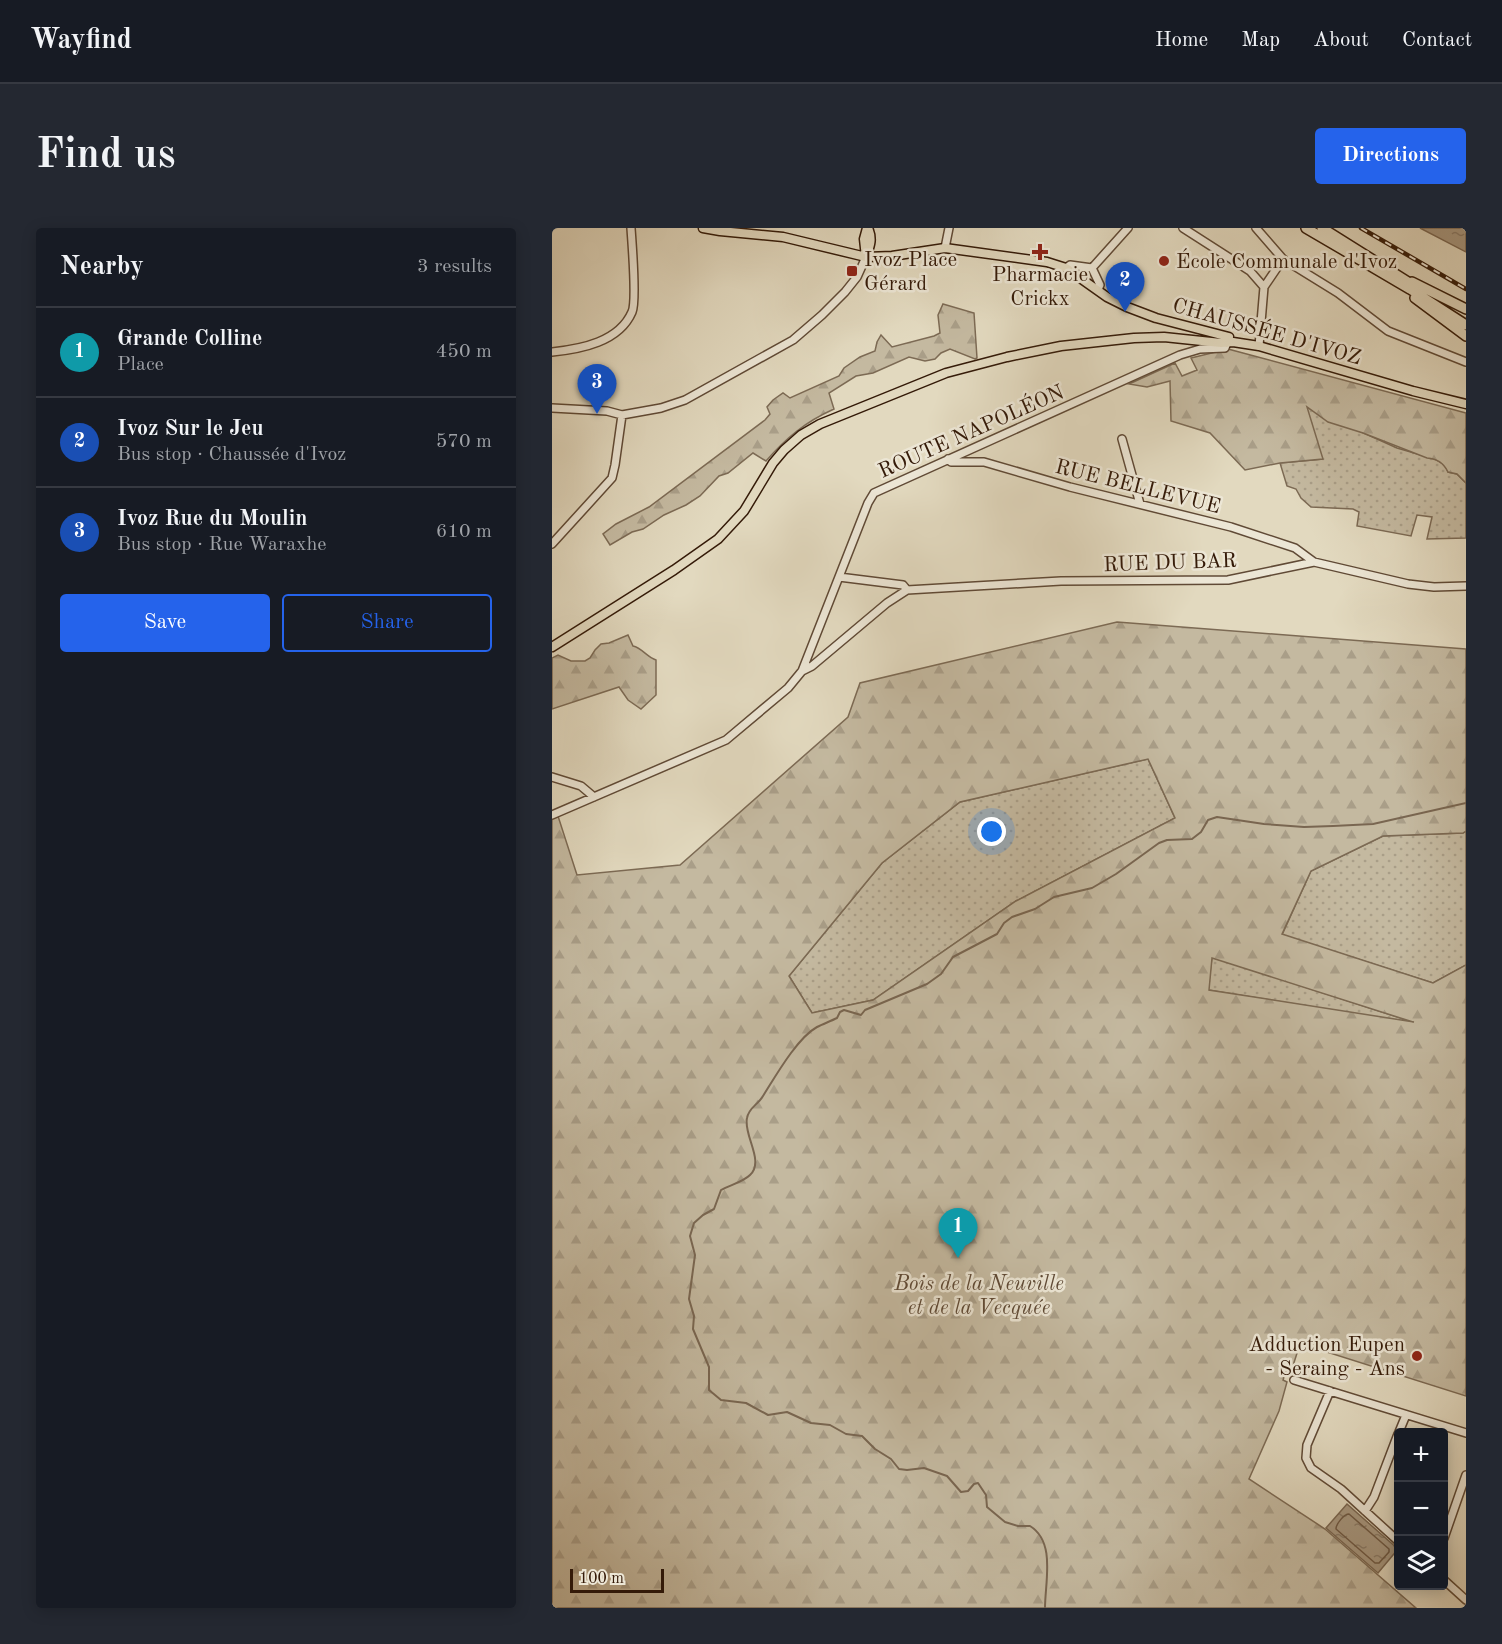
<!DOCTYPE html>
<meta charset="utf-8">
<style>
:root{--surface:#171b24;--page:#242831;--text:#f1f3f6;--muted:#9ea1a6;--line:#363941;--accent:#2563eb}
body{margin:0;font-family:"Old Standard TT",serif;background:var(--page);color:var(--text)}
.controls{position:absolute;right:18px;bottom:18px;display:grid;overflow:hidden;border-radius:6px;box-shadow:0 3px 15px #0003}
.controls button{width:54px;height:54px;display:grid;place-items:center;padding:0;border:0;border-bottom:2px solid var(--line);background:var(--surface);color:var(--text);font:30px sans-serif}
.scale{position:absolute;left:18px;bottom:15px;width:94px;box-sizing:border-box;padding-left:6px;border:3px solid #341a08;border-top:0;font-size:16px;line-height:21px;white-space:nowrap;color:#341a08;-webkit-text-stroke:4px #ece6d5;paint-order:stroke}
.you{position:absolute;left:440px;top:604px;width:21px;height:21px;margin:-15px;border:4px solid #fff;border-radius:50%;background:#1a73e8;box-shadow:0 0 0 9px #1a73e833}
.badge{display:grid;place-items:center;width:39px;height:39px;border-radius:50%;background:var(--accent);color:#fff;font-size:20px;font-weight:700}
.pin{position:absolute;translate:-50% -50px;filter:drop-shadow(0 2px 3px #0008)}
.pin::after{content:'';position:absolute;top:32px;width:21px;height:18px;background:inherit;clip-path:polygon(0 0,100% 0,50% 100%)}
.list{margin:0;padding:0;list-style:none}
h2{display:flex;justify-content:space-between;align-items:center;height:78px;margin:0;padding:0 24px;font-size:26px}
h2 small{font-size:20px;font-weight:400;color:var(--muted)}
.list li{display:grid;grid-template-columns:39px 1fr auto;gap:18px;align-items:center;box-sizing:border-box;height:90px;padding:0 24px;border-top:2px solid var(--line)}
.list b{display:block;font-size:22px;white-space:nowrap}
.list p{margin:0;font-size:20px;white-space:nowrap;color:var(--muted)}
.list em{font-size:20px;font-style:normal;color:var(--muted)}
.actions{display:flex;gap:12px;padding:18px 24px}
.actions a{flex:1;padding:14px 0;border:2px solid var(--accent);border-radius:6px;text-align:center;font-size:21px;color:var(--accent)}
.actions .main{background:var(--accent);color:#fff}
.icon{flex:none;width:33px;height:33px;fill:none;stroke:currentColor;stroke-width:2;stroke-linecap:round;stroke-linejoin:round}
.map{position:relative;flex:none;width:914px;height:1380px;overflow:hidden;border-radius:6px}
header{display:flex;align-items:center;gap:36px;box-sizing:border-box;height:84px;padding:0 30px;background:var(--surface);border-bottom:2px solid var(--line)}
header strong{font-size:28px}
nav{display:flex;gap:33px;margin-inline-start:auto;font-size:21px}
.intro{display:flex;align-items:center;justify-content:space-between;box-sizing:border-box;height:144px;padding:0 36px}
h1{margin:0;font-size:42px}
.button{padding:15px 27px;border-radius:6px;background:var(--accent);color:#fff;font-size:21px;font-weight:700}
main{display:flex;gap:36px;padding:0 36px}
aside{flex:1;background:var(--surface);border-radius:6px;box-shadow:0 3px 15px #0003}
.map>svg:first-child{display:block}
</style>
<header>
<strong>Wayfind</strong>
<nav><a>Home</a><a>Map</a><a>About</a><a>Contact</a></nav>
</header>
<div class="intro"><h1>Find us</h1><a class="button">Directions</a></div>
<main>
<aside>
<h2>Nearby<small>3 results</small></h2>
<ul class="list">
<li><span class="badge" style="background:#0f9aa8">1</span><div><b>Grande Colline</b><p>Place</p></div><em>450 m</em></li>
<li><span class="badge" style="background:#1a4fb4">2</span><div><b>Ivoz Sur le Jeu</b><p>Bus stop · Chaussée d'Ivoz</p></div><em>570 m</em></li>
<li><span class="badge" style="background:#1a4fb4">3</span><div><b>Ivoz Rue du Moulin</b><p>Bus stop · Rue Waraxhe</p></div><em>610 m</em></li>
</ul>
<div class="actions"><a class="main">Save</a><a>Share</a></div>
</aside>
<div class="map">
<svg width="914" height="1380" viewBox="0 0 914 1380">
<defs>
<pattern id="grass-dots" width="8" height="8" patternUnits="userSpaceOnUse" patternTransform="scale(1.5)"><rect width="8" height="8" fill="#c4b9a0"/><path d="M2 2h.1M6 6h.1" fill="none" stroke="#a99e88" stroke-width="1.8" stroke-linecap="round"/></pattern>
<pattern id="forest-firs" width="22" height="20" patternUnits="userSpaceOnUse" patternTransform="scale(1.5)"><rect width="22" height="20" fill="#c4b9a0"/><path d="M5 1l3.5 6h-7zM16 11l3.5 6h-7z" fill="#a99e88"/></pattern>
<pattern id="water-ripples" width="26" height="14" patternUnits="userSpaceOnUse" patternTransform="scale(1.5)"><rect width="26" height="14" fill="#a79881"/><path d="M2 4q2-2 4 0t4 0M15 11q2-2 4 0t4 0" fill="none" stroke="#897b68"/></pattern>
</defs>
<rect width="100%" height="100%" fill="#e2d9bf"/>
<filter id="stains"><feTurbulence type="fractalNoise" baseFrequency=".00333" numOctaves="4"/><feColorMatrix values="0 0 0 0 .2 0 0 0 0 .09 0 0 0 0 .02 0 0 0 .5 -.17"/></filter>
<radialGradient id="worn" r=".72"><stop offset=".6" stop-color="#630" stop-opacity="0"/><stop offset="1" stop-color="#630" stop-opacity=".3"/></radialGradient>
<path fill="url(#grass-dots)" stroke="#7c6a54" stroke-width="1.5" d="M754 179 845 220 883 231 893 237 896 244 905 246 914 255V310L875 311 880 289 865 287 859 308 805 298 807 284 801 281 759 279 749 270 744 261 735 258 728 235 770 231Z
M596 531 623 590 464 673 321 772 260 785 237 748 330 635 408 574Z
M914 603V737L881 755 730 707 759 643 831 608 911 605Z
M660 729 867 796 656 762Z"/>
<path fill="url(#forest-firs)" stroke="#7c6a54" stroke-width="1.5" fill-rule="evenodd" d="M391 76 422 85 425 130 423 131 398 121 389 125 383 131 373 133 357 129 321 145 304 148 277 165 282 181C253 194 234 210 214 233L201 225 176 245 167 248 148 268 134 277 112 287 91 301 80 304 58 317 51 306 64 296 97 279 213 192 218 186 215 179 221 172 231 165 238 170 287 148 292 140 308 129 323 123 325 114 329 107 340 119 382 108 388 105 386 87Z
M676 121 914 185V255L905 246 896 244C891 234 885 231 875 230L811 205 776 194 755 179 771 231 728 235 693 242 658 205 619 193 618 153 595 159 577 156 623 135 630 148 645 142 639 130Z
M565 394 914 421V603L911 605 831 608 759 643 730 706 881 755 914 737V1168L756 1118 747 1119 739 1144 734 1143 731 1152 735 1154 727 1183 697 1251 773 1301 864 1380H0V591L6 588 25 647 128 637 296 489 308 455ZM596 531 623 590 464 673 321 772 260 785 237 748 330 635 408 574ZM660 730 861 794H862L657 762Z
M76 407 81 418C90 420 95 429 104 432V467L89 481 76 472 67 459 0 481V430L6 427 19 433H33L38 430 43 422 49 416 57 415Z"/>
<path fill="url(#water-ripples)" stroke="#796651" stroke-width="1.5" d="M868 0H914V24Z
M795 1276 846 1321 826 1345 774 1300Z"/>
<g fill="none" stroke-linecap="round" stroke-linejoin="round">
<path stroke="#6e5944" stroke-width="1.5" d="M797 1286 837 1321V1324L827 1335H823L784 1301C784 1296 792 1286 797 1286Z"/>
<path stroke="#796651" stroke-width="2" d="M493 1380C493 1354 504 1314 478 1298H466L453 1294 435 1279 434 1267 426 1255 422 1256 416 1263 409 1264 395 1248 372 1240 355 1242 347 1241 339 1231 323 1221 310 1208 294 1206 278 1197 259 1195 235 1184 216 1187 194 1175 169 1172 157 1162V1139L141 1101 142 1088 137 1071 143 1027 138 1008 142 995 151 987 162 981 169 962C178 957 191 954 198 947 213 933 191 907 195 890 197 879 206 877 211 868 223 849 245 810 265 799 271 796 279 793 285 790L288 784 292 782 309 787 313 782 375 756 389 746 401 729 445 706 452 695 460 689 483 681 502 669 540 660 564 646 607 615 615 612 640 611 649 604 656 592 665 589 712 596 752 599 781 598 821 596 914 575"/>
<g stroke="#604a36" stroke-width="10">
<path id="minor" d="M631 0 698 43 712 59 707 118
M704 0 731 31 786 65 836 103 914 134
M393 20 397 0
M514 40 518 37 540 40 548 57 546 62
M540 40 576 0
M712 59 731 31
M0 124C29 121 67 114 80 84 85 73 80 16 79 0
M0 180 55 183 70 187 109 180 133 172 241 112 270 87 293 64 305 49 314 29
M570 211 588 276
M396 231 399 234H432L518 259 679 299 743 320 762 334
M0 316 60 250 63 237 70 187
M355 362 509 353 676 352 762 334 856 356 882 359 914 358
M250 443 260 438 335 375 355 362 351 357 287 349
M0 549 29 558 42 569
M0 587 174 512 236 460 250 443 316 275 322 265 628 127 648 121 673 120 675 115
M742 1152 914 1205
M778 1163 755 1217 754 1230 759 1240 789 1261 846 1313
M847 1204 854 1187
M813 1283 822 1269 846 1206
M892 1310 914 1247
M892 1352 914 1372"/>
</g>
<g stroke="#341a08" stroke-width="11">
<path id="major" d="M151 0 168 3 231 9 314 29 340 28 393 20 495 34 514 40 555 69 575 79 604 90 677 109 675 115
M314 29C318 18 321 11 316 0
M314 29 312 11 315 0
M0 419 122 342 166 311 192 283 221 235 232 222 249 207 268 196 394 145 455 129 509 118 582 110 612 109 669 115 681 114 707 118 861 163 914 176"/>
</g>
<g stroke="#341a08" stroke-width="12">
<path id="highway" d="M754 0 858 61 914 97
M770 0 864 59
M860 54 914 81
M863 70 914 108"/>
</g>
<use href="#minor" stroke="#ece6d5" stroke-width="7"/>
<use href="#major" stroke="#e2d9bf" stroke-width="8"/>
<use href="#highway" stroke="#e2d9bf" stroke-width="9"/>
<g stroke="#341a08" stroke-width="4.5">
<path id="rail" d="M809 0 914 61"/>
</g>
<use href="#rail" stroke="#ece6d5" stroke-width="2" stroke-dasharray="7" stroke-linecap="butt"/>
</g>
<g fill="#8f2418" stroke="#ece6d5" stroke-width="2">
<path d="M485 15h6v6h6v6h-6v6h-6v-6h-6v-6h6z"/>
<circle cx="612" cy="33" r="6"/>
<rect x="294" y="37" width="12" height="12" rx="3"/>
<circle cx="865" cy="1128" r="6"/>
</g>
<g text-anchor="middle" stroke-width="5" stroke-linejoin="round" paint-order="stroke">
<g font-size="21" fill="#341a08" stroke="#ece6d5" text-anchor="start">
<text x="312" y="38">Ivoz Place<tspan x="312" dy="24">Gérard</tspan></text>
<text x="624" y="40">École Communale d'Ivoz</text>
<text x="488" y="53" text-anchor="middle">Pharmacie<tspan x="488" dy="24">Crickx</tspan></text>
<text x="853" y="1123" text-anchor="end">Adduction Eupen<tspan x="853" dy="24">- Seraing - Ans</tspan></text>
</g>
<g font-size="21" fill="#341a08" stroke="#ece6d5">
<text transform="translate(715 103) rotate(16)" y="7">CHAUSSÉE D'IVOZ</text>
<text transform="translate(419 203) rotate(-24)" y="7">ROUTE NAPOLÉON</text>
<text transform="translate(586 258) rotate(14)" y="7">RUE BELLEVUE</text>
<text transform="translate(618 334) rotate(-2)" y="7">RUE DU BAR</text>
</g>
<g font-size="21" font-style="italic" fill="#5f4a36" stroke="#ece6d5">
<text x="427" y="1062">Bois de la Neuville<tspan x="427" dy="24">et de la Vecquée</tspan></text>
</g>
</g>
<rect width="100%" height="100%" filter="url(#stains)"/>
<rect width="100%" height="100%" fill="url(#worn)"/>
</svg>
<div class="controls">
<button>+</button>
<button>−</button>
<button><svg class="icon" aria-label="layers" viewBox="0 0 24 24"><path d="M12 4l9 5-9 5-9-5zM3 14l9 5 9-5"/></svg></button>
</div>
<div class="scale">100 m</div>
<div class="you"></div>
<div class="pin badge" style="left:406px;top:1030px;background:#0f9aa8">1</div>
<div class="pin badge" style="left:573px;top:84px;background:#1a4fb4">2</div>
<div class="pin badge" style="left:45px;top:186px;background:#1a4fb4">3</div>
</div>
</main>
